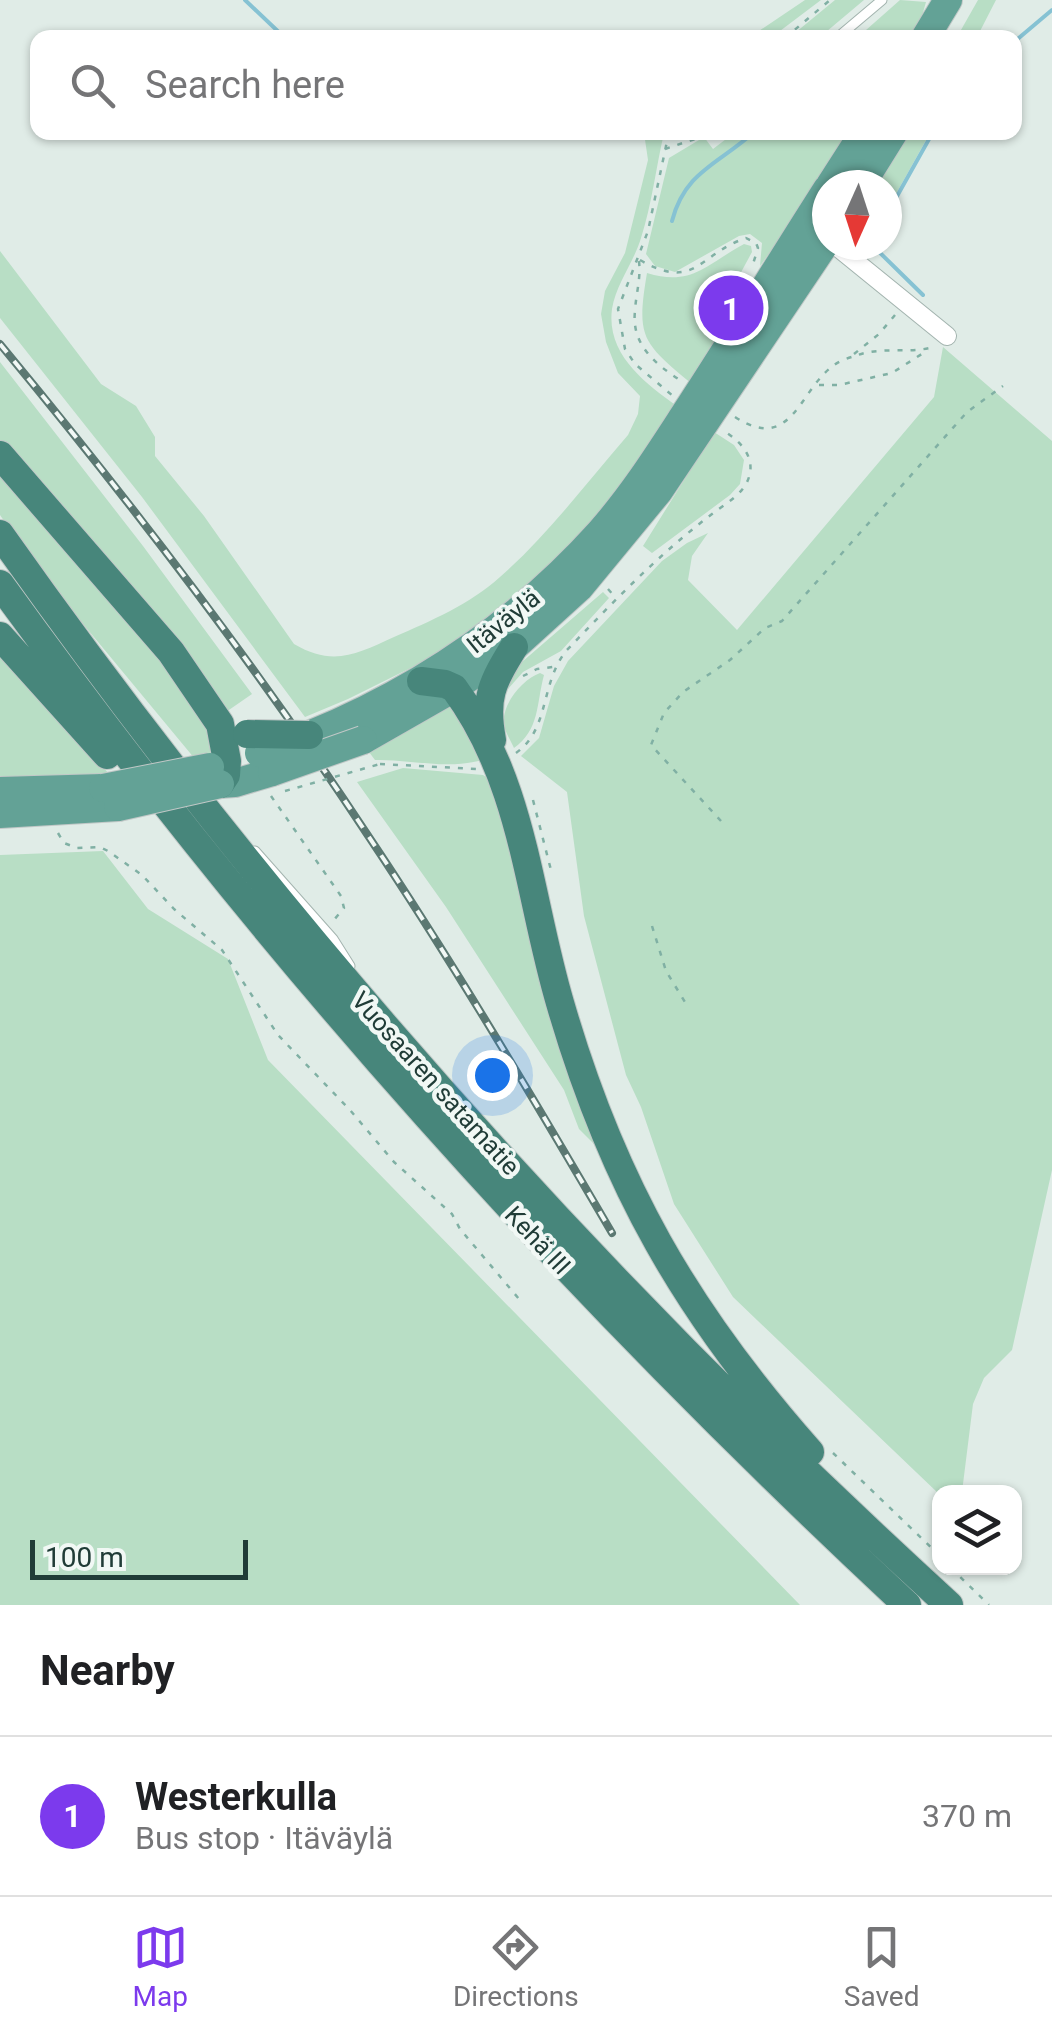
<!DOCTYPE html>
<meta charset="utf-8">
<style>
:root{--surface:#fff;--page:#f6f6f6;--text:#202124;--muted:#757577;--line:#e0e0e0;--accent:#7c3aed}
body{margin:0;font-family:Roboto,sans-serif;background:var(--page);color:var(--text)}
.controls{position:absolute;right:30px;bottom:30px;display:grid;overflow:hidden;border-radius:20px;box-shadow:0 2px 8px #0004}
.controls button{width:90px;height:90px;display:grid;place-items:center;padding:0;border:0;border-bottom:2px solid var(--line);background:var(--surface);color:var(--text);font:50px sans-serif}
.compass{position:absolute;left:812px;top:170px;width:90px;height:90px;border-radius:50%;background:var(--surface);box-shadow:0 2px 8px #0004;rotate:183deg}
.scale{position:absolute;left:30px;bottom:25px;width:218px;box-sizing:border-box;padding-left:10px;border:5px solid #203c37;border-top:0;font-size:28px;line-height:35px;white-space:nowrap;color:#203c37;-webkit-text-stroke:8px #f1f8f5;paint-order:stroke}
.you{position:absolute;left:492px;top:1075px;width:35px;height:35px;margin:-25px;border:8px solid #fff;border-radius:50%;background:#1a73e8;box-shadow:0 0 0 15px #1a73e833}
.badge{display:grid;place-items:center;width:65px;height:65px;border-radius:50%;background:var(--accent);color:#fff;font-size:32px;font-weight:700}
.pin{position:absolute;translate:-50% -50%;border:5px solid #fff;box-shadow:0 2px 10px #0006}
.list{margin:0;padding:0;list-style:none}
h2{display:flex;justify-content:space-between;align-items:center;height:130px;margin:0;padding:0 40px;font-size:42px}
h2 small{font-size:32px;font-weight:400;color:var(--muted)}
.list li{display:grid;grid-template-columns:65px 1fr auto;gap:30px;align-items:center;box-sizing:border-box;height:160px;padding:0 40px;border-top:2px solid var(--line)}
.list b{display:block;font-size:38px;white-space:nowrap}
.list p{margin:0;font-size:32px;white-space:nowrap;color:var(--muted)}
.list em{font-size:32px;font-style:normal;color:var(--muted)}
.icon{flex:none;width:55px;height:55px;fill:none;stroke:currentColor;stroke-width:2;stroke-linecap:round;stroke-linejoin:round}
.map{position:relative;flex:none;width:1052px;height:1605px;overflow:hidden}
.search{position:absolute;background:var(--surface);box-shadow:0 2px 8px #0004;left:30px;right:30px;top:30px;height:110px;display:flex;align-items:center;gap:25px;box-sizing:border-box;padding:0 35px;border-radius:20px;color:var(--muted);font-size:38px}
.sheet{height:290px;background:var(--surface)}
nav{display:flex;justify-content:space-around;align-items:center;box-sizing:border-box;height:140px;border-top:2px solid var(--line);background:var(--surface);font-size:28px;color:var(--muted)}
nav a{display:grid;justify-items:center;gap:5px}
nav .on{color:var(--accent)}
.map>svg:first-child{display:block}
</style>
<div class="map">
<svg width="1052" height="1605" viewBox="0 0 1052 1605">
<rect width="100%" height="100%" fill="#e0ece7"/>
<path fill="#b8dec5" d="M805 0H821L772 37H750Z
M835 0H864L820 37H790Z
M900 0 926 2 916 37 857 38Z
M978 0H996L977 37H957Z
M644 133H664C656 167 652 204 641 238 634 262 616 284 612 309 606 354 645 383 677 406L605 507 533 584 453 647 348 699 305 717 142 497 0 318V251L101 384 136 406 155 437V456L204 516 294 644C333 667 357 654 394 637 431 621 470 604 500 577 548 535 587 482 628 435L638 414 640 396 618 373 606 342 601 314 605 291 625 253 648 160Z
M728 133H855L760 266 762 243 750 234 739 236 675 272 655 266 646 254 669 158 704 137 713 149 730 136Z
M905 133H930L887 210V185H875Z
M744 244 751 246 752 252 739 276V288L721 320 720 334 710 356 692 384C642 342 636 338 647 273 692 287 707 264 744 244Z
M943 347 1052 441V1170L1012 1350 984 1378 973 1404 962 1492 939 1494 733 1297 674 1204 641 1107 626 1075 584 916 567 792 521 756 539 738 554 686 568 661 662 561 687 543 708 533 692 556 688 580 737 630 934 397Z
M0 362 143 546 252 694 226 712 121 579 0 440Z
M714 432 734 445 744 460 740 484 730 495 652 553 643 546Z
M0 469 142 635 195 706 219 754 195 759 35 566 0 515Z
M603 592 609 598 561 651 523 672 507 690 506 681 515 668Z
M0 646 109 774 0 779Z
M540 673 544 675C536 705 540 729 514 748 511 741 505 732 504 725 501 704 523 679 540 673Z
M451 701 485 759C449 771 412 759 375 760L366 748Z
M403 768 483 775 494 782 604 1154 579 1129 564 1090 446 907 357 782Z
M103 851 148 909 228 959 268 1060 800 1605H0V855Z"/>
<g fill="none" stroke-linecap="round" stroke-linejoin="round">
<path stroke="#86c2d3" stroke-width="4" d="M245 0 285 38
M1014 42 1052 10
M404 132 418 137 491 132
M887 214 933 132
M672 221C685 171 719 164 754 132
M872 245 923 295"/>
<g stroke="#a3b4af" stroke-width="11">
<path id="service" d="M837 38 882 0
M704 134 707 132
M255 851 333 939 350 966"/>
</g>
<g stroke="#a3b4af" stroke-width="20">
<path id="minor" d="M835 245 947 336"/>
</g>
<g stroke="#c1c8c7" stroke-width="30">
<path id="primary" d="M925 38 948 0
M830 185 864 132
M861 185 894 132
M309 735C421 689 519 622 600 532 632 496 658 455 684 415 733 340 779 264 827 189
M363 740 454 688 514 647 579 588 659 491 827 241
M220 784 235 783 272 772
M0 791 103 788
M0 814 118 807"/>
</g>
<g stroke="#c1c8c7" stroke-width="30">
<path id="trunk" d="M0 455 171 652 220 724 227 761 226 775 220 784
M0 534C276 925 596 1283 949 1605
M0 584C270 959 569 1290 907 1605
M0 636 107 755
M421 681 445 684 454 688C524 782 528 895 560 1003 612 1183 686 1312 810 1452
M492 740C484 697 492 683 514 647"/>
</g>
<path stroke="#80b0a4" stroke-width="2.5" stroke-dasharray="5 8" stroke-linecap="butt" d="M785 38 830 0
M669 132 648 231 618 309 625 349 635 364 673 396
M665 149 695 139
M640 260C696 292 698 254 746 238L756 243 758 248 753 264
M639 261C641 279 636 293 635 311 631 345 656 365 683 382
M854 354 879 334 895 315
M819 385H839L892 373 928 350
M735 417C792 454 799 390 833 366 839 361 848 358 855 356 880 346 909 354 934 347
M608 589 616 598
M523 676 537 669 553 667
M516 753C550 729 540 684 566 651 613 602 658 555 712 514 725 504 744 494 749 477 755 458 742 443 727 433
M380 764 477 769
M271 796 341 896 344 908 333 921
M533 800 552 874
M721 821 651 745 664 713 683 692 730 660 765 628 782 621 967 412 1003 386
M58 833 64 843 77 848 100 847 108 851 142 875 174 909 222 950 278 1035 350 1110 394 1162 452 1214 460 1229 519 1299
M652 926 666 971 688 1007
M833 1453 940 1556
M951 1568 989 1605"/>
<use href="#service" stroke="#fff" stroke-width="9"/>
<use href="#minor" stroke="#fff" stroke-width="18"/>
<use href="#primary" stroke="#63a296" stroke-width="28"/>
<use href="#trunk" stroke="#47867b" stroke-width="28"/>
<g stroke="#5b7872" stroke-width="8">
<path id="rail" d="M0 344C130 501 255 664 367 834 454 964 533 1098 612 1233"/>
</g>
<use href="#rail" stroke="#f1f8f5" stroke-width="4" stroke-dasharray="11" stroke-linecap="butt"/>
<g stroke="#c1c8c7" stroke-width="30" stroke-linecap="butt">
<path id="primary-bridge" d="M259 753 307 735
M272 772 363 740
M103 788 210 767
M118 807 220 784"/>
</g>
<g stroke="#c1c8c7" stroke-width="30" stroke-linecap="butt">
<path id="trunk-bridge" d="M247 734 309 735"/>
</g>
<path stroke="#80b0a4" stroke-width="2.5" stroke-dasharray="5 8" stroke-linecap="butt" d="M285 791 380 764"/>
<use href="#primary-bridge" stroke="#63a296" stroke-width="28"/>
<use href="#trunk-bridge" stroke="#47867b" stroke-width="28"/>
</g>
<g text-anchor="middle" stroke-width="9" stroke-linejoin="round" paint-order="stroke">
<g font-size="25" fill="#203c37" stroke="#f1f8f5">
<text transform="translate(503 621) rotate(-39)" y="9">Itäväylä</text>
<text transform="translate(436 1083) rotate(48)" y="9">Vuosaaren satamatie</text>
<text transform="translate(538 1240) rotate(47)" y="9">Kehä III</text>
</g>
</g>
</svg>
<div class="controls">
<button><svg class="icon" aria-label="layers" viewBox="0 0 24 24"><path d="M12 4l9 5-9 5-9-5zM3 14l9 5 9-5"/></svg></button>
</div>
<svg class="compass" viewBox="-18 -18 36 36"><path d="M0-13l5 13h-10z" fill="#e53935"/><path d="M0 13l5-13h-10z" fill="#757577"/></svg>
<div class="scale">100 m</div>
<div class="you"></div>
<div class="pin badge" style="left:731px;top:308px">1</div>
<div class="search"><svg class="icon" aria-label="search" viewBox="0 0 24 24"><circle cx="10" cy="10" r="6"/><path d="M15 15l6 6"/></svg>Search here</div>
</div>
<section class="sheet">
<h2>Nearby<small></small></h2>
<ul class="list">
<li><span class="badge">1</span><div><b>Westerkulla</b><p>Bus stop · Itäväylä</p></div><em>370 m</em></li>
</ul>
</section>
<nav>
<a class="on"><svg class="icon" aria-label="map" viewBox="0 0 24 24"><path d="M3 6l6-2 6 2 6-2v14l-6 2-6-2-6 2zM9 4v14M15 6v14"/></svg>Map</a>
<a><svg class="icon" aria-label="directions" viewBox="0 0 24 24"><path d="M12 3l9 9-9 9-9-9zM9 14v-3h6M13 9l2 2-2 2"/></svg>Directions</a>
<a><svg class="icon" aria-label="saved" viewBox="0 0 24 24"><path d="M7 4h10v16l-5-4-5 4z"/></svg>Saved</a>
</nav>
